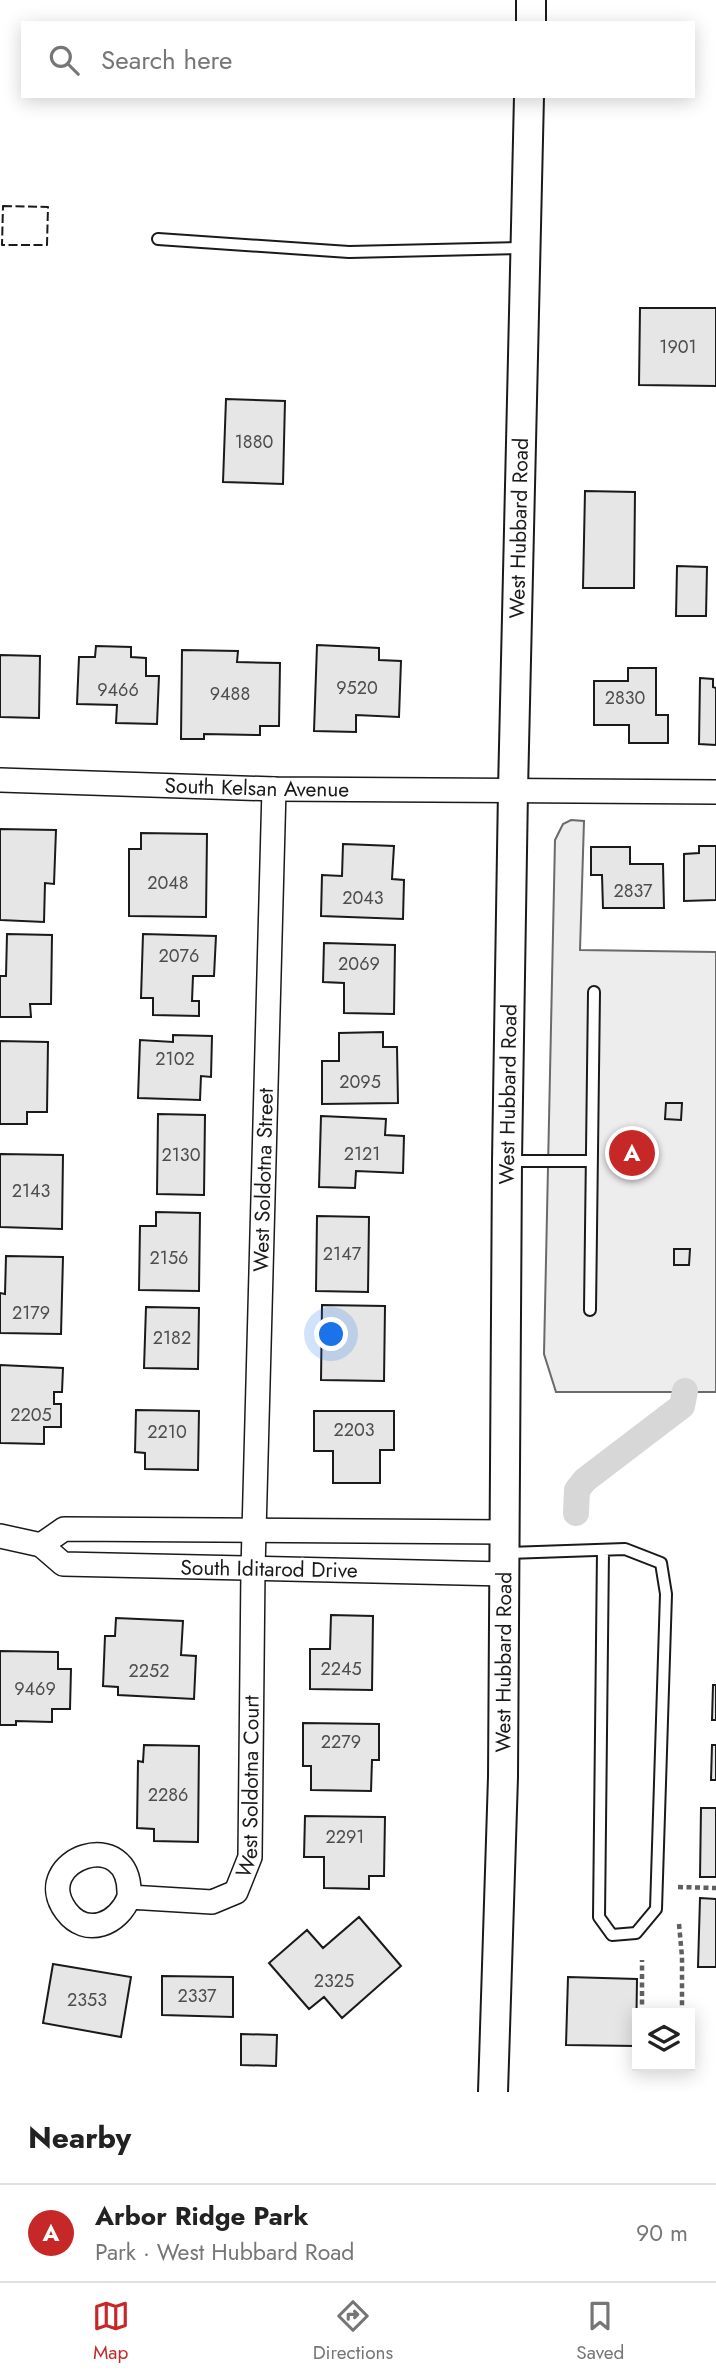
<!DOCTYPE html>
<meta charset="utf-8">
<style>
:root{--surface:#fff;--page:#f6f6f6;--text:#222;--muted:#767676;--line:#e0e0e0;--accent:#c62828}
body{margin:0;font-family:Jost,sans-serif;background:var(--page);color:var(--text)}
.controls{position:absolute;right:21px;bottom:21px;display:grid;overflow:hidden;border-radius:0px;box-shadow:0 4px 18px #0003}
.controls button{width:63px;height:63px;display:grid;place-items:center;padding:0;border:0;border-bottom:2px solid var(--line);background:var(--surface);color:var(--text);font:35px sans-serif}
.you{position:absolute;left:332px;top:1335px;width:24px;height:24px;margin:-18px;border:5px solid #fff;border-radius:50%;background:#1a73e8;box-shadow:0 0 0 10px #1a73e833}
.badge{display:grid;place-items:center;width:46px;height:46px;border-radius:50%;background:var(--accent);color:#fff;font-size:23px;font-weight:700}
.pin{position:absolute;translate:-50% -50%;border:4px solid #fff;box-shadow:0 2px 7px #0006}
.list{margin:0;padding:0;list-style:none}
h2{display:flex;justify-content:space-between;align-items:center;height:91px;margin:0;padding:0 28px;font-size:30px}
h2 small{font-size:23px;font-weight:400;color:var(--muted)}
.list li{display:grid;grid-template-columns:46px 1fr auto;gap:21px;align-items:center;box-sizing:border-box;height:98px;padding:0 28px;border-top:2px solid var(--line)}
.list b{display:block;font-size:26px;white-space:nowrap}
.list p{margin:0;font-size:23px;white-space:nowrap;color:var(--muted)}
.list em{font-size:23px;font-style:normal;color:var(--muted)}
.icon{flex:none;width:38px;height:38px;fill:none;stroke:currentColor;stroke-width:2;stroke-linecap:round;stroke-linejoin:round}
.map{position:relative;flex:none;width:716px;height:2092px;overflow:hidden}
.search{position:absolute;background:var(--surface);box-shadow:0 4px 18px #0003;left:21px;right:21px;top:21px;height:77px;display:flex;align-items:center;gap:18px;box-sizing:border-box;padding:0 24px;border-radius:0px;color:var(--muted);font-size:26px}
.sheet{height:189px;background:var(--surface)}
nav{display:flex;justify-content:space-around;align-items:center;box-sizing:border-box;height:98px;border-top:2px solid var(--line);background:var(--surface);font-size:19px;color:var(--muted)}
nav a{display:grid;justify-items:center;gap:4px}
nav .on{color:var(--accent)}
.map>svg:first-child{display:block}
</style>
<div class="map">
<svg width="716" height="2092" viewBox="0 0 716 2092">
<rect width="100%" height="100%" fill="#fff"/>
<path fill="#ededed" stroke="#6a6a6a" stroke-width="2" d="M571 820 584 821 580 950 716 952V1392H556L544 1354 555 840 563 824Z"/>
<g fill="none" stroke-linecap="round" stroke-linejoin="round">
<path stroke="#d7d7d7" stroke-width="26" d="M576 1513 577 1490 585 1480 682 1406 685 1391"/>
</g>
<path fill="#e6e6e6" stroke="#1a1a1a" stroke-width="2" d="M640 308H716V386L639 385Z
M226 399 285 401 283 484 223 482Z
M585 491 635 492 634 588H583Z
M677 566 707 567 706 616H676Z
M317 645 379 648V660L401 661 399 717 356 715V732L314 731Z
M96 646 131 647V657L146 658V676H159L157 724 116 723 117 705 77 704 79 657H95Z
M182 650 238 651 237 662 280 663 279 726H260V735L204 734V739H181Z
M0 655 40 656 39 718 0 717Z
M628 668H656V715H668V743H629V725H594V681H628Z
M700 678 713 679V687L716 688V745L699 744Z
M0 829 56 830 54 884 45 883 44 922 0 920Z
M141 833 207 834 206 917 129 916V849H141Z
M343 844 394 846 392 879 404 880 403 919 321 916 322 875 342 876Z
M699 846H716V900L684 901V854L699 853Z
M591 847H630V864H663L664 908H603L602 875H591Z
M7 934 52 935 51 1004H30L31 1017H0V976H6Z
M143 934 216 936 214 976H193L192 1001H199V1016L153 1015V998H141Z
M324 943 395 945 394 1014 344 1013V983L323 982Z
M383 1032V1047H397L398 1103 322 1104V1061H339V1033Z
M173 1035 212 1036 211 1077 201 1076 200 1100 138 1098 140 1040 173 1042Z
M0 1041 48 1042 47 1112H27V1124H0Z
M666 1103H682L681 1120 665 1119Z
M158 1114 205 1115 204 1195 157 1194Z
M321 1116 386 1119 385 1135 404 1136 403 1173 356 1171 355 1188 319 1187Z
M0 1154 63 1155 62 1229 0 1227Z
M156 1212 200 1213 199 1291 139 1290 140 1226H156Z
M317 1216 369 1217 368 1292 316 1291Z
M674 1249H690L689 1265H674Z
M6 1256 63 1257 61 1334 0 1333V1293L5 1294Z
M322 1305 385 1306 384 1381 321 1380Z
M146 1307 199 1308 198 1369 144 1368Z
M0 1365 63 1368 62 1392H54V1404H61V1427H44V1444L0 1443Z
M136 1410 199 1411 198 1470 145 1469V1453L135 1452Z
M314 1411H394V1450H380V1483H333V1451H314Z
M331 1615 373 1616 372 1690 310 1689V1649H330Z
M116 1618 183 1621 181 1655 196 1656 194 1699 118 1695V1687L103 1686 105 1636H115Z
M0 1651 58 1652V1669H71L70 1709H52V1722L16 1721V1725H0Z
M713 1685H716V1720H712Z
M303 1723 379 1724V1760H372L371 1791 311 1790V1766H303Z
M144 1745 199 1746 198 1842 154 1841V1829L137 1828 138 1761 143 1762Z
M712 1745H716V1780H711Z
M701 1808H716V1877H700Z
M305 1816 385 1817 384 1876H369V1889L324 1888V1857H304Z
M700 1898 716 1899V1967H698Z
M359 1917 401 1966 342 2018 324 1997 309 2009 269 1963 307 1930 323 1948Z
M53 1964 131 1977 121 2037 43 2023Z
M162 1976 233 1977V2017L162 2015Z
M568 1977 637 1979 636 2046 566 2045Z
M241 2034 277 2035 276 2066 241 2065Z"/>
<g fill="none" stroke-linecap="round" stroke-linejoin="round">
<g stroke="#1a1a1a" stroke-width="14">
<path id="service" d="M158 239 349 252 523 248
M507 1161H591
M590 1310 594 992
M505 1553 625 1549 661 1563 666 1594 656 1909 636 1933 612 1935 599 1917 603 1550"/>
</g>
<g stroke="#1a1a1a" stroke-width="26">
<g id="minor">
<path id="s1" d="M0 780 274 789 716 792"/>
<path d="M0 1536 41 1545"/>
<path d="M505 1574 63 1564 41 1545 64 1529 505 1532"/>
<path id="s2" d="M129 1897C133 1822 28 1860 66 1911 86 1938 119 1924 129 1897L212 1902 236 1892 250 1857 253 1569 274 789"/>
</g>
</g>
<g stroke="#1a1a1a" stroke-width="32">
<g id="tertiary">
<path d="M531 23V0"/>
<path id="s3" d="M493 2092 503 1777 507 1161 513 790 529 96"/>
</g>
</g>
<path stroke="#5f5f5f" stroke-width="4.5" stroke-dasharray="5 3.5" stroke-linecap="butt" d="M678 1887 716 1888
M679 1924 682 1957V2011
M642 2013V1960"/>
<use href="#service" stroke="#fff" stroke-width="10"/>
<use href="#minor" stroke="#fff" stroke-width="23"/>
<use href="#tertiary" stroke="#fff" stroke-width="28"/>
<path stroke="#1a1a1a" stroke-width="2" stroke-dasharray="9 3.5" stroke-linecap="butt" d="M3 206 48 207 47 245H2Z"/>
</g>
<g text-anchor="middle" stroke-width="5" stroke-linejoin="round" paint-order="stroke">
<g font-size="18" fill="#4d4d4d">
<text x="678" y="353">1901</text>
<text x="254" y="448">1880</text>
<text x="357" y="694">9520</text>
<text x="118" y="696">9466</text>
<text x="230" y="700">9488</text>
<text x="625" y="704">2830</text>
<text x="168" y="889">2048</text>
<text x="633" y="897">2837</text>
<text x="363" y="904">2043</text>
<text x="179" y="962">2076</text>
<text x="359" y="970">2069</text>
<text x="175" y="1065">2102</text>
<text x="360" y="1088">2095</text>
<text x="362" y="1160">2121</text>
<text x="181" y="1161">2130</text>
<text x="31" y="1197">2143</text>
<text x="342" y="1260">2147</text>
<text x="169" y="1264">2156</text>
<text x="31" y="1319">2179</text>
<text x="172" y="1344">2182</text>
<text x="31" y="1421">2205</text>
<text x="354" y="1436">2203</text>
<text x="167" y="1438">2210</text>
<text x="341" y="1675">2245</text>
<text x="149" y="1677">2252</text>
<text x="35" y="1695">9469</text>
<text x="341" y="1748">2279</text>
<text x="168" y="1801">2286</text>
<text x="345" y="1843">2291</text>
<text x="334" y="1987">2325</text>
<text x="197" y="2002">2337</text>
<text x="87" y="2006">2353</text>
</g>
<g font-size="21" fill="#1a1a1a" stroke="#fff">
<text dy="7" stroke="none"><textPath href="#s3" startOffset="1564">West Hubbard Road</textPath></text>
<text dy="7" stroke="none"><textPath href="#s1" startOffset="257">South Kelsan Avenue</textPath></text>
<text dy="7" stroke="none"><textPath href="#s3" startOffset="998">West Hubbard Road</textPath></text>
<text dy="7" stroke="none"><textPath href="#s2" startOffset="1046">West Soldotna Street</textPath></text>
<text transform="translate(269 1569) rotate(1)" y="7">South Iditarod Drive</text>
<text dy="7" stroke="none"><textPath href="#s3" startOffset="430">West Hubbard Road</textPath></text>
<text dy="7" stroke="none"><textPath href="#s2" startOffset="439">West Soldotna Court</textPath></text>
</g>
</g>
</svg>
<div class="controls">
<button><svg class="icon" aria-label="layers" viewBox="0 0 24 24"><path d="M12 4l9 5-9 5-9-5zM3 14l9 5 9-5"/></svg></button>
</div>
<div class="you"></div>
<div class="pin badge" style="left:632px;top:1153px">A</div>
<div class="search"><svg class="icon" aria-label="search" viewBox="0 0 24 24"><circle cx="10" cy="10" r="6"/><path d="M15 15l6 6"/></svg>Search here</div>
</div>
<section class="sheet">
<h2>Nearby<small></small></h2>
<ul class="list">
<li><span class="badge">A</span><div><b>Arbor Ridge Park</b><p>Park · West Hubbard Road</p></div><em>90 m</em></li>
</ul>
</section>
<nav>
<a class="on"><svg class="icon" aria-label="map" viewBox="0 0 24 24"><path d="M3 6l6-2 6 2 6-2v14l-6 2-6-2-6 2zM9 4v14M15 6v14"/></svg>Map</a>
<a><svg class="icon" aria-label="directions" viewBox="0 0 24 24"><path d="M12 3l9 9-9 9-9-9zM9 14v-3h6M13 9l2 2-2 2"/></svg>Directions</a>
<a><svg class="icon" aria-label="saved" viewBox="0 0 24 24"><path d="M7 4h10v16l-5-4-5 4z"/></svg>Saved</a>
</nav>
